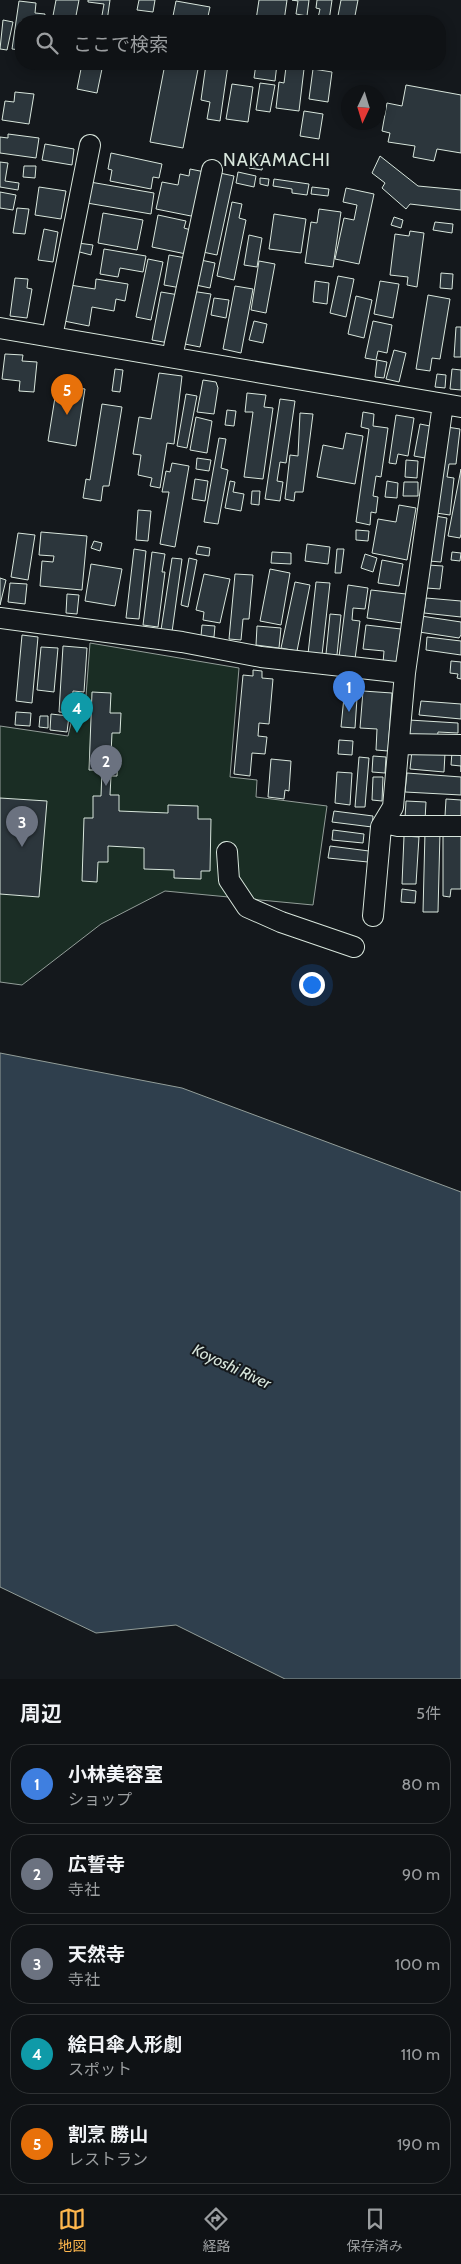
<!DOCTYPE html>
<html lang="ja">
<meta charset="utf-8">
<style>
:root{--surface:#0f1215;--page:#1d2022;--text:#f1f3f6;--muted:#9b9ea0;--line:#2f3234;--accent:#ffb74d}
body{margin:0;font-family:Cabin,"Noto Sans JP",sans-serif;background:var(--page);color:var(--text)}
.compass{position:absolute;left:341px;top:85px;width:45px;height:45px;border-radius:50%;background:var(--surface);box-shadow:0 2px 12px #0003;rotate:184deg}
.you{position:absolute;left:311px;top:984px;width:18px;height:18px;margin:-12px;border:4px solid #fff;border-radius:50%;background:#1a73e8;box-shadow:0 0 0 8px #1a73e833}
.badge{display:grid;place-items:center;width:32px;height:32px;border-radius:50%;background:var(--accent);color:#fff;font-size:16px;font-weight:700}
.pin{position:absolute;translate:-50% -41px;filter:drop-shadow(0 1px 2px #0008)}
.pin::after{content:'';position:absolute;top:26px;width:18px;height:15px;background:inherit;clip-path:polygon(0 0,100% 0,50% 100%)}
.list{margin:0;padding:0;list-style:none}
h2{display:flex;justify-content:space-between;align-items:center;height:65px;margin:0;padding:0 20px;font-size:21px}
h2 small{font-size:16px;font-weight:400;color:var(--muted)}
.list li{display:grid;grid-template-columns:32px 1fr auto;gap:15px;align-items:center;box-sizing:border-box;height:80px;margin:0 10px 10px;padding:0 10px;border:1px solid var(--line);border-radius:20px}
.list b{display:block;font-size:19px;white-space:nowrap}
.list p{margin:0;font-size:16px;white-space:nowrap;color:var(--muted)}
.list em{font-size:16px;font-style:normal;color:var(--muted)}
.icon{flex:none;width:28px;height:28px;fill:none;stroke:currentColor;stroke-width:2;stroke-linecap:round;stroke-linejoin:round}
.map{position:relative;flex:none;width:461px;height:1679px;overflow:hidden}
.search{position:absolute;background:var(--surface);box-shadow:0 2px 12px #0003;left:15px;right:15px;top:15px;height:55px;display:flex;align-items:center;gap:12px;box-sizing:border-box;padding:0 18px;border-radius:20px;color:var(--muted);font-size:19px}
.sheet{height:515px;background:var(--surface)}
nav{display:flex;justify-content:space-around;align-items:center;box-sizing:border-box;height:70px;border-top:1px solid var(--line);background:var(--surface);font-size:14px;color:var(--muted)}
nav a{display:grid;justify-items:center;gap:2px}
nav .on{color:var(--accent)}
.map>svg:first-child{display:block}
</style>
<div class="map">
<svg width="461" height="1679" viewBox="0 0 461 1679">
<rect width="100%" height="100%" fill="#14181c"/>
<path fill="#1a2d24" stroke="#939e99" d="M90 643 239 668 230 777 257 780 256 797 327 806 313 905 165 891 101 924 22 985 0 982V726L68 736 77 697 86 696Z"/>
<path fill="#2f3f4d" stroke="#939e99" d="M0 1053 182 1088 461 1192V1679H285L176 1625 96 1633 0 1587Z"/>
<path fill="#2c363c" stroke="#d8e6dc" d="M56 0H79L75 21H52Z
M88 0H110L107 21H101L104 4 88 2Z
M139 0H155L153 12 137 10Z
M259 0H287L284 21 256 20Z
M292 0H309L307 16 296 14 298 1Z
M317 0H332L329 21H314V17L318 18 320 9 316 8Z
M341 0H358L354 21H337Z
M19 1 36 3 35 13 45 14 44 21H21V50L12 49Z
M176 1 210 7 207 21H172Z
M3 20 13 22 7 50 0 49Z
M82 64H103L97 93 77 89Z
M165 64H199L183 148 150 142Z
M206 64 228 65 220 121 207 119 210 102 201 100Z
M256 64H277L275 81 254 78Z
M286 67 304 69 299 111 276 108 279 82 284 83Z
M313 69 332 72 328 102 309 99Z
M260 83 275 85 270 112 256 110Z
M232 84 253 87 248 122 226 119Z
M406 85 461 95V153L437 149 434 161 413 157 415 146 388 142 390 133 382 131 387 103 402 106Z
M15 92 34 94 29 124 2 120 5 101 14 102Z
M304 111 323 114 319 139 300 136Z
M8 134 39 138 36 158 0 153V137L8 138Z
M45 144 74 149 72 165 42 160Z
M111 153 162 164 159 178 153 177 151 189 110 181 112 170 108 169Z
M251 154 264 156 262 170 249 168Z
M380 156 418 186 461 190V210L410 204 406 209 382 188 385 183 372 173Z
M0 162 8 163 5 181 19 183 18 190 0 187Z
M24 166H36L35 178 23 177Z
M190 169 205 172 196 217 156 209 162 182 178 185 180 174 189 176Z
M215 172 234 176 217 255 198 251Z
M238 172 256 176 254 187 236 183Z
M260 178 269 179 268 186 260 184Z
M274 179 309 184 307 195 292 193V189L273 186Z
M90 182 154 193 151 214 87 203Z
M39 187 66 191 61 219 35 215Z
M312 187 329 189 328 196 311 194Z
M346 188 374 194 359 264 335 259 344 218 354 220 357 205 343 202Z
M0 192 16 195 13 210 0 208Z
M232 202 242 204 239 218 246 220 234 280 217 276Z
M17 208 29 209 25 234 13 233Z
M319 209 341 212 333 267 305 263 311 222 317 223Z
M103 213 143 220 137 250 98 243Z
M274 214 306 219 301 253 269 249Z
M158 215 186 221 184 228 191 230 186 254 152 247Z
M394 217 403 220 401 228 391 225Z
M435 222 453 224 452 233 433 230Z
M44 229 58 232 53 262 38 260Z
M410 231 424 233 417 287 407 285 408 277 390 275 395 234 409 236Z
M249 235 262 238 257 267 244 265Z
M78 243 93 245 91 255 76 251Z
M104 249 146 256 143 272 120 268 118 277 100 274Z
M169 255 186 258 181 288 164 285Z
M148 259 163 262 151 320 136 317Z
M196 259 215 263 210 288 191 284Z
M259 261 275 264 266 313 251 310Z
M441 273 453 274 452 289 440 288Z
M338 276 354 279 346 317 330 313Z
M15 278 28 279 27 288 32 289 27 318 10 316Z
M96 279 128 284 125 301 116 299 114 311 92 307 89 326 64 321 70 285 95 289Z
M315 281 329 283 327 304 313 302Z
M380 281 399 284 393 318 374 314Z
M235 286 253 289 241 353 223 349Z
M191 291 211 294 200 347 180 343Z
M161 292 179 295 169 343 152 340Z
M428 295 450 299 440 359 432 358 430 371 416 369Z
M356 296 372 300 364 338 348 334Z
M214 298 229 300 226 318 211 315Z
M254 321 267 324 263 343 249 340Z
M373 321 392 325 387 353 378 351 376 360 365 358Z
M456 327H461V357H454Z
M394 350 406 353 399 382 386 379Z
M5 354 23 355 22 361 37 362 34 392 19 391 20 381 2 379Z
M377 360 387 362 384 378 375 377Z
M115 369 123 370 120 392 112 391Z
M452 369 461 370V390L450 389Z
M159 373 182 376 174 444 167 443 160 488 150 486 152 478 138 475 141 455 133 454 139 417 151 419Z
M437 374 446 375 445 388 435 387Z
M203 380 216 382 218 388 214 414 197 412Z
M57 385 85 389 76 446 48 441Z
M247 393 266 395 264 407 273 408 263 479 244 477 253 412H245Z
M186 394 197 396 187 448 177 446Z
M280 399 295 401 286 463 280 462 277 481 283 482 280 501 265 499Z
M102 404 122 407 109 486H103L101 501 83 498 86 479 90 480Z
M227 410 236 411 234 426 225 425Z
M363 412 374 414 373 426 388 428 381 477 376 476 373 496 378 497 376 513 371 512 370 525 356 522 369 429 361 427Z
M300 413 313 414 303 492H295L294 501 285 499 290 455 298 456Z
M396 415 414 418 408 456 398 454 396 464 389 463Z
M196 417 212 421 207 453 190 450Z
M420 424 430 426 425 458 414 456Z
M447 427 460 429 456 464H449L447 477 454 478 450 515 436 513Z
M346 433 363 436 355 484 317 477 323 445 343 449Z
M219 438 226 439 221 468 228 470 218 524 204 522Z
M197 458 211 460 209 471 196 469Z
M406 460 418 461 417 478 405 477Z
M172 463 189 466 175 547 160 544 169 492H162L166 471 170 472Z
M461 469V534L460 538 448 536Z
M195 479 208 481 205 501 192 499Z
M230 481 235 482 233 492 244 494 241 511 225 508Z
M387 481 398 483 397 498 385 497Z
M404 482H418V496H403Z
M252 491H260L259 505 251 504Z
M399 505 416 508 407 560 372 553 378 519 396 522Z
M138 510 151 511 148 541 136 540Z
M435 516 447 518 441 562 429 561Z
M356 530 369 531 368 541 356 540Z
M41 532 87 536 82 590 40 586 42 561 53 562 54 556 39 555Z
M18 533 35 535 28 580 11 577Z
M94 541 102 543 100 551 91 548Z
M307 544 330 547 328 564 305 561Z
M198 546 210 548 209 556 196 554Z
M134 549 146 551 139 619 126 618Z
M337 549H344L341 573H335Z
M152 552 165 554 162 572H165L158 627 143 625Z
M272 552 291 553V564L271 563Z
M452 552 461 553 460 561 451 560Z
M365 554 377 558 373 572 361 568Z
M172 558 182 559 172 632 161 630Z
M189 558 197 560 188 607 181 605Z
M382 560 403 564 399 586 378 583Z
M91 564 122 569 115 606 85 601Z
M428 565 443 566 440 589 426 588Z
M270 569 290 573 281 625 260 621Z
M204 574 230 579 220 623 203 620 204 612 196 610Z
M235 574 253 575 249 619H243L241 640 229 639Z
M0 578 6 580 0 605Z
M295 582 310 585 297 651 281 648Z
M316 582 330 583 322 655 308 654Z
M10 583 27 584 25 604 8 602Z
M348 585 368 588 365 609 353 608 352 620 360 621 355 659 339 657Z
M371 590 406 594 402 623 367 618Z
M67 594 79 595 77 614 66 613Z
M426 598 461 601V617L424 613Z
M330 614 341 615 337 655 326 654Z
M421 616 461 622V635L459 638 419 632Z
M202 625 215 626 214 637 201 636Z
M366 625 401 629 396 665 383 663 384 651 363 649Z
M257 626 281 628 279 648 256 645Z
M22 635 38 637 32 703 16 701Z
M427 637 461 641V655L426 650Z
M63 646 87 648 84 692 73 691 72 713 59 712Z
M41 647 58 648 54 692 37 690Z
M451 661 461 662V679L457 678 458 674 450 673Z
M253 670 262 671V678L273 679 269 724 259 723 258 736 267 737 265 754 252 753 250 776 234 774 243 675 253 676Z
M363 691 392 693 388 751 376 750 377 729 360 728Z
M92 692 111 693 110 713H121L120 733H112L111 754H118L117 776H111L110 795H119V811L168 813V805L198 806V819H211L210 871H201V879L174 878V870L144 869V848L108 846V862H98L97 882 82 881 84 818H93V796H101L102 770H89Z
M344 697 357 698 355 728 341 727Z
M421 701 461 704V719L419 715Z
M16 712 31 713 30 726 15 725Z
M51 714 69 716 67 732 50 730Z
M40 716H48V728L39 727Z
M409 720 458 723V733L438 732 437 740 408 737Z
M339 740 353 741 352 755 338 754Z
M412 751 445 753 444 772 410 769Z
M452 752 461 753V772V766L451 765Z
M373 756 386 757 385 773 372 772Z
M359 757 369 758 365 807H355Z
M271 759 291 761 289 791 285 790 284 799 268 797Z
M337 772 352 773 350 805 335 803Z
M407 773 461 777V795L405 792Z
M373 777H383L382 801 372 800Z
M0 798 47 801 39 897 0 894Z
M446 799 461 800V817L445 816Z
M406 801 426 802 425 820 405 818Z
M334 811 373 816 372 827 332 822Z
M333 830 364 834 363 843 332 840Z
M425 832H440L438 912H423Z
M443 833 461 834V889H451L450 897 443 896Z
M404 836 419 837 416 884H402Z
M330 846 369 851 368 862 328 858Z
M402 889 416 891 415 903 401 902Z"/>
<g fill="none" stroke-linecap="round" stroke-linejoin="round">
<g stroke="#d8e6dc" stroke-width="22">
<path id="minor" d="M0 328 461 407
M52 337 90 145
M172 357 212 170
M0 618 182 642 261 657 405 673
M399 744 461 745
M384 823 398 826H461
M227 852 229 880 247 907 281 922 354 947
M373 916 381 827 393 807 405 673 443 404"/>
</g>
<use href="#minor" stroke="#14181c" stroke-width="20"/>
</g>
<g text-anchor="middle" stroke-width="4" stroke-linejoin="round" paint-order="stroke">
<g font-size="16" font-style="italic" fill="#d8e6dc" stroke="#14181c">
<text transform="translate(232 1366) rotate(25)" y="6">Koyoshi River</text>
</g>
<g font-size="18" letter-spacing="1" fill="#d8e6dc" stroke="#14181c">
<text x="277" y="166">NAKAMACHI</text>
</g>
</g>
</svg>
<svg class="compass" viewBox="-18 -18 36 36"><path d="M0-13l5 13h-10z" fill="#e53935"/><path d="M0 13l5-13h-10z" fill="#9b9ea0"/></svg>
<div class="you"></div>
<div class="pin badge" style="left:349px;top:712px;background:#3f7fe0">1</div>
<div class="pin badge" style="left:106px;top:786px;background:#6b7280">2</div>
<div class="pin badge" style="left:22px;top:847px;background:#6b7280">3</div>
<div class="pin badge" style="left:77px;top:733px;background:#0f9aa8">4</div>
<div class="pin badge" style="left:67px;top:415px;background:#e8710a">5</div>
<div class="search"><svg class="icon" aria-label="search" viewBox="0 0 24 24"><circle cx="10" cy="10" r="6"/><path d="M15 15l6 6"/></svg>ここで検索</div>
</div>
<section class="sheet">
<h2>周辺<small>5件</small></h2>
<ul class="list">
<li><span class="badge" style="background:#3f7fe0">1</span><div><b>小林美容室</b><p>ショップ</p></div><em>80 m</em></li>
<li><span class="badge" style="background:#6b7280">2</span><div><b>広誓寺</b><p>寺社</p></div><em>90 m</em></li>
<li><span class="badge" style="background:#6b7280">3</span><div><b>天然寺</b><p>寺社</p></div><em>100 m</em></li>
<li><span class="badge" style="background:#0f9aa8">4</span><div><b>絵日傘人形劇</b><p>スポット</p></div><em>110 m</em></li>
<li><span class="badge" style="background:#e8710a">5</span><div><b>割烹 勝山</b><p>レストラン</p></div><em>190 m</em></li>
</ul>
</section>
<nav>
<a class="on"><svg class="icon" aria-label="map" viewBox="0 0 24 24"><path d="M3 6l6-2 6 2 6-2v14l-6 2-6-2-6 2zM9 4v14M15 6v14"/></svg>地図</a>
<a><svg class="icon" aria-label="directions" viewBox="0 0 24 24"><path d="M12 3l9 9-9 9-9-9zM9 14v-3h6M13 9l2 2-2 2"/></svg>経路</a>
<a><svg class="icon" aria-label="saved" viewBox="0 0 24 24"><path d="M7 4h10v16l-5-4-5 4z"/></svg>保存済み</a>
</nav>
